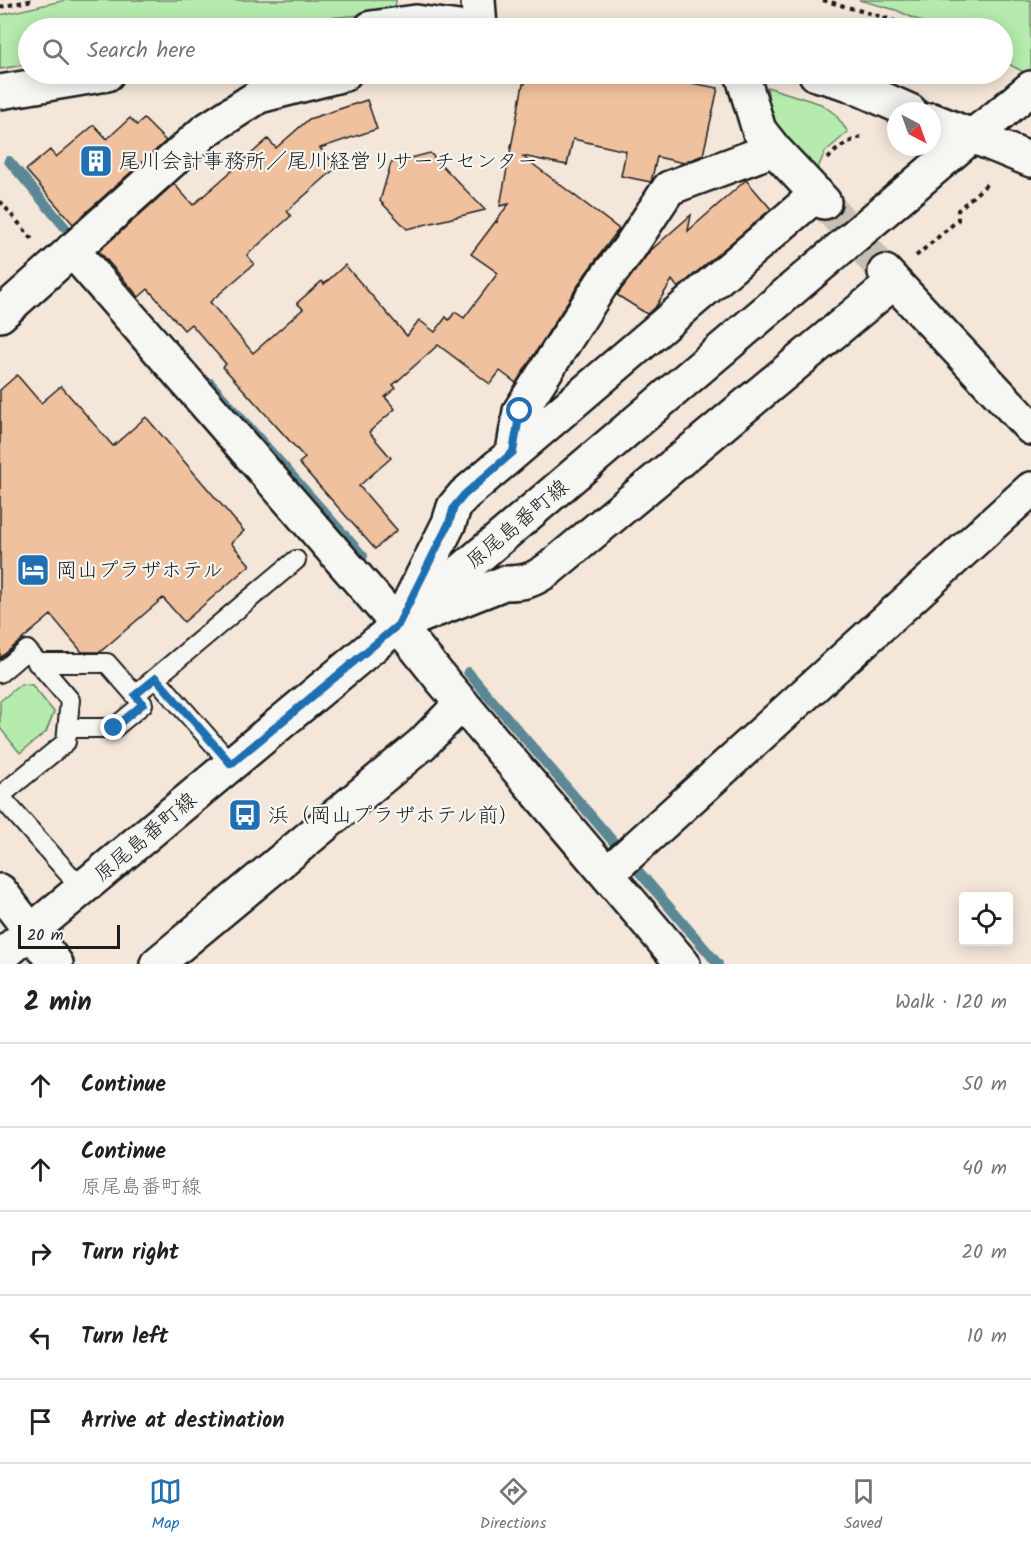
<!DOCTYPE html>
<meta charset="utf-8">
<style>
:root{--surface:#fff;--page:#f2f2f2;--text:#202124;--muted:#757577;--line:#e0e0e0;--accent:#1f6fb2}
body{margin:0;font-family:Kalam,"Klee One",sans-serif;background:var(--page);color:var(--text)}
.controls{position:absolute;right:18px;bottom:18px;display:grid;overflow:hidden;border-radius:6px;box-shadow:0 3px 15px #0003}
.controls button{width:54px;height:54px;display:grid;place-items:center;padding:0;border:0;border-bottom:2px solid var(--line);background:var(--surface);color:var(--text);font:30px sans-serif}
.compass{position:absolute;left:887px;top:102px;width:54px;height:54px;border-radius:50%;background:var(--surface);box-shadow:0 3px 15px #0003;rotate:139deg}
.scale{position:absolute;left:18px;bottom:15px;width:102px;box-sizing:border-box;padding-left:6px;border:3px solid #1c1c1c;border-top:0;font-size:16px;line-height:21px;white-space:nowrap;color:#1c1c1c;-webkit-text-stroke:4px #f6f6f2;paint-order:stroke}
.stop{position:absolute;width:18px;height:18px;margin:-14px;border:4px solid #1f6fb2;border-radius:50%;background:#fff}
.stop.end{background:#1f6fb2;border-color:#fff;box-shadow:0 2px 6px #0008}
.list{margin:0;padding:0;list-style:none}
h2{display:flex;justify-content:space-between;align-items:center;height:78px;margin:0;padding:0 24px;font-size:26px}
h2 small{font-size:20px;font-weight:400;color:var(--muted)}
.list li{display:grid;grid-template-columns:39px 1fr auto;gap:18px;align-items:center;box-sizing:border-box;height:84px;padding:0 24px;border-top:2px solid var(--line)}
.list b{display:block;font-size:22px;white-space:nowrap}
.list p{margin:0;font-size:20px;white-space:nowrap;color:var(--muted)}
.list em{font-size:20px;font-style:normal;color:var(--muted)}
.icon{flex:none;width:33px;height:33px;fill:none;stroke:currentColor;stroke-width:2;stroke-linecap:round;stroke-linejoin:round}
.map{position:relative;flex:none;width:1031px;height:964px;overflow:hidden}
.search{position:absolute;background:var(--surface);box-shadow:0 3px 15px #0003;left:18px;right:18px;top:18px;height:66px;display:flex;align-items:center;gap:15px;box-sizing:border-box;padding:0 21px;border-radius:33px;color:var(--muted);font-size:22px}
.sheet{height:498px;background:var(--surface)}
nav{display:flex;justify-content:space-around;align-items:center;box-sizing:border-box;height:84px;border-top:2px solid var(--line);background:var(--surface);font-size:16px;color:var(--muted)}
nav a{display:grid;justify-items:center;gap:3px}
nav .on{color:var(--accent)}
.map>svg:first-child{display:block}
</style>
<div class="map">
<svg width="1031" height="964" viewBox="0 0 1031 964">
<rect width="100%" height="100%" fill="#f4e6d9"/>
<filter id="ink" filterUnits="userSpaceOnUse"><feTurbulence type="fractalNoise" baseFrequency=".0167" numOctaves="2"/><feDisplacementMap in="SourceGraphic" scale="12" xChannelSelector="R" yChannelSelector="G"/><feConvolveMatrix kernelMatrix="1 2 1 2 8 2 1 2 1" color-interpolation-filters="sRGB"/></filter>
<g filter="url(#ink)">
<path fill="#b5ebad" stroke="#688464" stroke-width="1.5" d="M66 0H396L395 12 217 28H28V64L0 69V15Z
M859 0H1031V76L1003 61 1002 28H935L896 10Z
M767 87 821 104 835 114 848 132 825 152 817 170H808L772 123Z
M21 684 32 685 54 712 46 732 20 753 0 728V701Z"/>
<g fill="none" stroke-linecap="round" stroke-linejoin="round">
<path stroke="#5b8795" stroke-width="10" d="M9 161 68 231
M210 383 363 556
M468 672 718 964"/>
</g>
<path fill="#efc19e" stroke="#1c1c1c" stroke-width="1.5" d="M527 74H644L718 88 703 155 684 163 657 157 651 182 621 176 626 151 573 139 567 165 522 156 619 229 586 273 516 383 500 371 490 384 438 345 393 385 396 388 385 397 395 409 369 432 391 458 359 486 397 530 375 549 299 463 305 458 223 367 226 364 191 324 184 330 148 289 139 297 99 251 174 184 193 205 268 139 276 148 309 119 367 100 377 129 320 148 337 167 287 211 291 216 247 255 254 264 210 302 253 353 303 309 297 303 322 281 324 284 345 265 407 336 419 320 435 332 446 317 449 320 455 312 464 318 498 273 471 254 496 221 497 222V219L509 204 500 206 523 84H525Z
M130 118 137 125 144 119 166 141 73 224 26 170 50 150 56 157 94 125 107 139Z
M430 153 485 210 407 229 380 201 391 163Z
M746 180 771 209 678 288 672 280 655 308 647 314 617 295 650 251 691 215 688 231Z
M17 375 41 403 61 386 113 446 146 417 244 531 231 543 250 565 184 622 163 598 100 652H82L51 615 0 658V390Z"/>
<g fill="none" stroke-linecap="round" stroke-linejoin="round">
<path stroke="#c9beb3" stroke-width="33" stroke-dasharray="33 16" stroke-linecap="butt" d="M824 202 885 272"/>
<g stroke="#1c1c1c" stroke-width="22">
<path id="lane" d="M37 663H107L135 695 296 560
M0 673 27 650 70 700 66 742 0 796
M156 678 231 764
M68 728H114L143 704 135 695
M0 796 82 889"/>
</g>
<g stroke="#1c1c1c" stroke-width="38">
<path id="street" d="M371 28 416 22 459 28
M742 74 759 130 774 149 824 202
M0 92 107 74
M972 136 1031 160
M72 250 398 625 442 680 683 964
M885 272 1031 428
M513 452 520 411 602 283 628 250 669 188 774 149
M405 622 504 583C525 583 532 581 549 569L894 282
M398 625 449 523 454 507 464 495 817 194
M607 874 1031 489
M0 891 56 964
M157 964 422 744 462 703"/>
</g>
<g stroke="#1c1c1c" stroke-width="38">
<path id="secondary" d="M478 0 480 28
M816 74 847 83 910 111
M932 120 972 136
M0 315 205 131 259 96 344 74
M0 957 398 625 972 136 998 116 1031 88"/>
</g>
<path stroke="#1c1c1c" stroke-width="4" stroke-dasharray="4.5 4.5" stroke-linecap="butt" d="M823 0 889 19 913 28
M0 7 33 0
M828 159C836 148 849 141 861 137
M0 201 33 240
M916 256 958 220V210L987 184"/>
<use href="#lane" stroke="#f6f6f2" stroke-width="18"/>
<use href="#street" stroke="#f6f6f2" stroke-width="33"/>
<use href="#secondary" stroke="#f6f6f2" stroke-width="33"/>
</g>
</g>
<g fill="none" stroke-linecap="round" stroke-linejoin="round" filter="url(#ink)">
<path stroke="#1f6fb2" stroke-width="8" d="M114 728 143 704 135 695 156 678 231 764 398 625 449 523 454 507 464 495 513 452 520 411"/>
</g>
<defs>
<g id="building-square" transform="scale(1.725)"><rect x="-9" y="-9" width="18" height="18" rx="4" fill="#1f6fb2" stroke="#f6f6f2"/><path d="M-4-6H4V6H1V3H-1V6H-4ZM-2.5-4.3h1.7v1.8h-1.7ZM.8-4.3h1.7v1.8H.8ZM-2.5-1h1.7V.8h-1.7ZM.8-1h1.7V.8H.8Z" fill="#fff"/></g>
<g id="hotel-square" transform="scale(1.725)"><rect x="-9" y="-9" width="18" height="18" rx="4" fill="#1f6fb2" stroke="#f6f6f2"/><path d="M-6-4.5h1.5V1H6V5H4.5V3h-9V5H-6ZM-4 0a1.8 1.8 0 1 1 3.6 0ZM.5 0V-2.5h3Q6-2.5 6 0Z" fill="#fff"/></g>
<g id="bus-square" transform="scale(1.725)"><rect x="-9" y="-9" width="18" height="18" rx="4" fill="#1f6fb2" stroke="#f6f6f2"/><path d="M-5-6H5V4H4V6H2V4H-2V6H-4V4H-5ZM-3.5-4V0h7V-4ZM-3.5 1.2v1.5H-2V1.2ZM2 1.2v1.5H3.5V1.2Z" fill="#fff"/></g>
</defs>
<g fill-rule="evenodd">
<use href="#building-square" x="96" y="161"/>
<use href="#hotel-square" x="33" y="570"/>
<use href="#bus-square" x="245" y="815"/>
</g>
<g text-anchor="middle" stroke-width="4.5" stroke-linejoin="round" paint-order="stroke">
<g font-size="21" fill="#1c1c1c" stroke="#f6f6f2" text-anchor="start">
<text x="119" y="168">尾川会計事務所／尾川経営リサーチセンター</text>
<text x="56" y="577">岡山プラザホテル</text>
<text x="268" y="822">浜（岡山プラザホテル前）</text>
</g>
<g font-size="21" fill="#1c1c1c" stroke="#f6f6f2">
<text transform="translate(517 524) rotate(-40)" y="7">原尾島番町線</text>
<text transform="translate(145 837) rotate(-40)" y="7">原尾島番町線</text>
</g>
</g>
</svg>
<div class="controls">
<button><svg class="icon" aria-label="locate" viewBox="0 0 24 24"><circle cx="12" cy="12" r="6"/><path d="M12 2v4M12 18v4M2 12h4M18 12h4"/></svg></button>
</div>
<svg class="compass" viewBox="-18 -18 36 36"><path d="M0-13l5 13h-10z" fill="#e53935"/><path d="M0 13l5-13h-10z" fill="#757577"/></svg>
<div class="scale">20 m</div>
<div class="stop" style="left:520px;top:411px"></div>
<div class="stop end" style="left:114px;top:728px"></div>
<div class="search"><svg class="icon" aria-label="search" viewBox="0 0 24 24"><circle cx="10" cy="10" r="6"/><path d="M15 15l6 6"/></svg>Search here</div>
</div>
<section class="sheet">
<h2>2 min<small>Walk · 120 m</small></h2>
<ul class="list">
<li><svg class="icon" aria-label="ahead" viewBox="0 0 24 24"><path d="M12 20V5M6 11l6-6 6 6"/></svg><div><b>Continue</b></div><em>50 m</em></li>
<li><svg class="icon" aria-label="ahead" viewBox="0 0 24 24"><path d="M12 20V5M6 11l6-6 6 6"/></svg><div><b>Continue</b><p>原尾島番町線</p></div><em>40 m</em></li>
<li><svg class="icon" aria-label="right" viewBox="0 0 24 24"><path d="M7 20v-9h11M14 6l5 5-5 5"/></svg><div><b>Turn right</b></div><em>20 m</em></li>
<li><svg class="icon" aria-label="left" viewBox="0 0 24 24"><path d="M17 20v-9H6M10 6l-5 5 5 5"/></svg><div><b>Turn left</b></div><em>10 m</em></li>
<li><svg class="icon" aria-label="arrive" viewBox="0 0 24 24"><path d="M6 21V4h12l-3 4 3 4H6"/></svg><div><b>Arrive at destination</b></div></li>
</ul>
</section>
<nav>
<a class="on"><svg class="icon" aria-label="map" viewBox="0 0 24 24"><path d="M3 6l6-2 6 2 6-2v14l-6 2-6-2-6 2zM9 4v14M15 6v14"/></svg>Map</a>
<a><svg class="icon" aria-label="directions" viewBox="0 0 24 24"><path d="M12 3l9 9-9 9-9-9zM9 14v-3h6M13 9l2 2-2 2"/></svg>Directions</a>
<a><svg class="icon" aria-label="saved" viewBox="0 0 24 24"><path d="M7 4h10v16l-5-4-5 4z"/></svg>Saved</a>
</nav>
